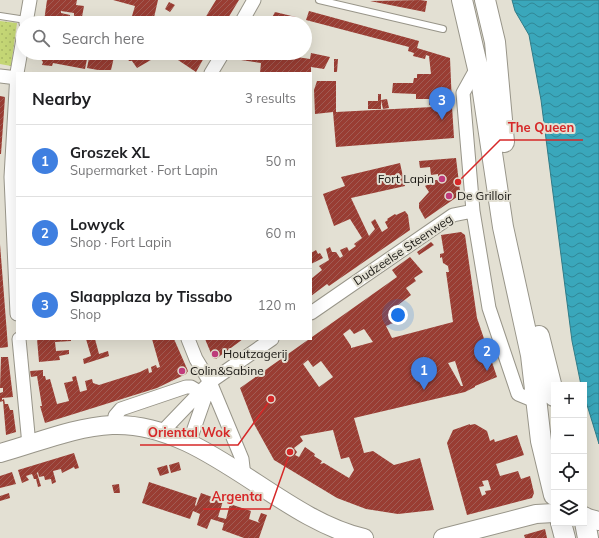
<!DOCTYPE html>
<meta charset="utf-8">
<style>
:root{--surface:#fff;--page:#f2f2f2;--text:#202124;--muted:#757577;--line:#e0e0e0;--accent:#c13b7c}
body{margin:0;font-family:Mulish,sans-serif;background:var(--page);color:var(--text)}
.controls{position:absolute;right:12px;bottom:12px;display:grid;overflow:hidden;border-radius:0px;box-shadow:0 4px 16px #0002}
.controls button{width:36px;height:36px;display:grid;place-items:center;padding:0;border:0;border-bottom:1px solid var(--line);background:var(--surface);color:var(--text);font:20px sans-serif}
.you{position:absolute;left:398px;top:315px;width:14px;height:14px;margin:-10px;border:3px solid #fff;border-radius:50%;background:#1a73e8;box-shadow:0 0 0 6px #1a73e833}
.badge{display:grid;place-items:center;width:26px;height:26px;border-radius:50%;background:var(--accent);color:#fff;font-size:13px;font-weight:700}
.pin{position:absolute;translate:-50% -33px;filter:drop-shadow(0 1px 2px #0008)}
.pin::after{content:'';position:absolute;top:21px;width:14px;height:12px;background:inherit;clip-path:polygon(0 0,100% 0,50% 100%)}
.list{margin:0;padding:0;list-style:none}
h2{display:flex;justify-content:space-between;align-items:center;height:52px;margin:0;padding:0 16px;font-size:17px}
h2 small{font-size:13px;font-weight:400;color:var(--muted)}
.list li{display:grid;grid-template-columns:26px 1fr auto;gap:12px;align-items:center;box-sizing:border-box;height:72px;padding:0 16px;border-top:1px solid var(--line)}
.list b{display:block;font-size:15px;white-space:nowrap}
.list p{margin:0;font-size:13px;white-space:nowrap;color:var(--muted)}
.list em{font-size:13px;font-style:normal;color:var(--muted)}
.icon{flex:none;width:22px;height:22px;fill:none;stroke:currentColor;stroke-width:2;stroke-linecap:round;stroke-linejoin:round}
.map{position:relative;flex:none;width:599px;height:538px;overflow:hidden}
.search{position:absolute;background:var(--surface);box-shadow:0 4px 16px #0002;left:16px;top:16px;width:296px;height:44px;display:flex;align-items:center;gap:10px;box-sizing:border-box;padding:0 14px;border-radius:22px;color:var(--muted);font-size:15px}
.panel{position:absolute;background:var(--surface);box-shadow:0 4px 16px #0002;left:16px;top:72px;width:296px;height:268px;border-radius:0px}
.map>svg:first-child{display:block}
</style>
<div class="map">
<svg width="599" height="538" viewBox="0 0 599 538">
<defs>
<pattern id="grass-dots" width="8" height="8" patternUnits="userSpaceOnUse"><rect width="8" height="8" fill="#c4d675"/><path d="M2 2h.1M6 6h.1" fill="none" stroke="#a8b764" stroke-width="1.8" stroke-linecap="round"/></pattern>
<pattern id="water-waves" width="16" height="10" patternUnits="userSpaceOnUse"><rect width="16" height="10" fill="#3aa7bb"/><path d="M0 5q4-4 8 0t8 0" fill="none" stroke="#308797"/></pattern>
<pattern id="building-hatch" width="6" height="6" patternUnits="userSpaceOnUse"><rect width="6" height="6" fill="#993d33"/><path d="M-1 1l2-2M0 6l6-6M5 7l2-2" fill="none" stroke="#a15c54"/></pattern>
</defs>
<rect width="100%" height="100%" fill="#e3e0d3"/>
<path fill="url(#grass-dots)" d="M0 21 17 23 11 66 0 64Z"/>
<path fill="url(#water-waves)" stroke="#307c88" d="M512 0H599V444L584 395V385H581L572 341 541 100 529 35 515 11Z"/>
<path fill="url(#building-hatch)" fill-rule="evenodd" d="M47 0H77L76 5 84 6 82 17 74 16V13L61 11V13L70 15 69 20 87 23H41L44 21Z
M113 0H158L153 22 151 21 150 23 147 22V20L132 16 135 6Z
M216 0H239L225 23H202L207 19 205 18Z
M420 0 427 1 425 12 370 1Z
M169 2 175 5 170 12 165 9Z
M309 11 419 41 417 48 450 58 452 105H429V99H416V94L392 93 393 83H413L414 78H417V74H431L429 56 426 55 425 59 413 56 414 53 408 51 409 47 306 20Z
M275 12 296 17 295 23H269Z
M40 53 73 55 74 53 88 54 85 69 53 63 52 66 42 65 43 62 40 58Z
M90 53H115L111 70H98L87 68Z
M127 53H155L153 54 156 57 137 68 132 61H129L126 56Z
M182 53H200L205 56 196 72 178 60Z
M242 53H270L310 59 311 53 330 57 324 69 311 67V73H260L261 63 241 60Z
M334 59H338L337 72H334Z
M317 81H336V112L452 106 454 138 336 147 333 112 315 114 314 90Z
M378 94H381V109H368V101H378Z
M0 96 5 97 1 154H0Z
M387 99 389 108 383 109 381 100Z
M456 158 460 191 457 197 425 219 419 208V203L429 192 425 186 435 180H438V174L431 175 430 167 420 168 419 161Z
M400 163 405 186 351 198 369 236 375 229 371 222 375 219 382 232 388 228 385 222 388 220 387 219 395 214 396 215 405 211 408 215 410 230 329 286 327 284 311 296V279L322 270 319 266 329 260 326 249 330 247 332 252H336L340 258 343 256 340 250 347 247 349 251 356 246 354 244 362 238 350 219 334 226 323 194 345 186 341 177Z
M461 232 465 235 477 318 497 377 475 386V387L465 392 354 418 364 453 373 451 394 465 420 458 434 510 398 514 366 509 337 498 274 460 254 424 240 388 397 277 392 270 410 257 423 272 414 278 416 281 406 288 411 295 389 312 393 323 386 326 392 338 453 322 446 272H449L448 266 443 263 442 257 440 258V254L444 253 441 235ZM350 329 354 334 364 329 373 342 351 348V346L343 334ZM308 360 313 367 321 361 333 377 319 387 303 364ZM455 361 463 386H461L448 363ZM333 430 341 459 349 457 354 470 349 478 324 463 320 464 322 461 314 456 315 454 305 447 299 457 295 455 297 452 294 448 303 441 300 436Z
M431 242 434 245 419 255 417 252Z
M0 244 8 347 0 348Z
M316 250 318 254 320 253 323 258 311 264V253Z
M37 339H71V341L55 342 56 351 69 350V354L59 356 60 360 39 362Z
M86 339H95L99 354 108 351 109 356 84 364 83 359 91 356Z
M152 339H174L188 371 186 374 157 388 45 423 40 406H42L37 376 31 377 30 371 43 370V376H45L46 380 50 379 57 404 69 401 64 383 73 381 72 377 76 376 80 392 87 390 85 381 92 379 93 383 99 385 140 372 148 368 149 373 152 372 151 367 156 365 157 368 160 367Z
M205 339H243L216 359 213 358Z
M1 357H8L13 397 2 398V400L4 399 5 404H8L10 410H13L16 432 6 435 3 401 0 402V393L3 392V388H0Z
M470 424V425L475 424 487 431 490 441 494 439 495 442 517 435 524 455 496 464 500 476 518 471 521 479 530 476 534 493 532 498 467 515 447 443 453 430ZM488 480 491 490 485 491 486 494 482 496 479 487 484 486 482 481Z
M74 453 79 468 75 469 74 467 62 473 61 469 53 471 56 482 52 484 51 479 45 480 44 476 39 477 38 472 37 473 41 486 38 487 36 479H34L32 474 26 476 29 480 22 483 18 470Z
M179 462 181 470 171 473 169 465Z
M167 465 169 473 160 476 157 468Z
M12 472 16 484 0 488V476Z
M149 482 197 498 195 505 196 506 201 493 223 501 218 517 226 519 230 504 251 511 249 519 260 523 258 521 261 513 267 515 259 538H244L222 530 224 523 211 519 207 529 197 525 200 514 193 511 190 519 142 503Z
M119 484 120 493H114L112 485Z
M9 493 10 498 0 501V496Z
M545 529 547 538H525L524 535Z"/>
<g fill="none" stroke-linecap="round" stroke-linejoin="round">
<g stroke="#989589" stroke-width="8">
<path id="service" d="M319 0 443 29
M0 16 26 20"/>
</g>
<g stroke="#989589" stroke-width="15">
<path id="minor" d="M26 23 30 0
M241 23 254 0
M478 66 463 93 473 211 489 308 518 394 535 401
M17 73 11 177 17 314
M17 73 23 39
M211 73 223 53
M0 76 17 78
M311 313 453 215 473 211
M19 339 29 445
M188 339 196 359 210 382 242 459 244 476
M114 425 115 416 121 409 186 387H191L201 393
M162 432 210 382 272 339
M189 443 209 386"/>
</g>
<g stroke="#989589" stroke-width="20">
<path id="secondary" d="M0 453C37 443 73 427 112 425 204 421 277 518 364 538
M584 517 599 521
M443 538 536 514 554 513"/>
</g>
<g stroke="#989589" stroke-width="22">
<path id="primary" d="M462 0 482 86 503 227 531 355 541 441 554 495
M485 0 495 42 504 142
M539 336 554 396
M584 517 588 538
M561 523 565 538"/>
</g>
<use href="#service" stroke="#fff" stroke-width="6"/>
<use href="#minor" stroke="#fff" stroke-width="13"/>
<use href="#secondary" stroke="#fff" stroke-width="18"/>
<use href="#primary" stroke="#fff" stroke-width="20"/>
</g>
<g fill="#c13b7c" stroke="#e3e0d3" stroke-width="1.5">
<circle cx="442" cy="179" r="4"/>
<circle cx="449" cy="196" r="4"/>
<circle cx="215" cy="354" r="4"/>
<circle cx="182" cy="371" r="4"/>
</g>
<g text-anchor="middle" stroke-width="4" stroke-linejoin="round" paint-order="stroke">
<g font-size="12" fill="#181612" stroke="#e3e0d3" text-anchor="start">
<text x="434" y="183" text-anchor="end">Fort Lapin</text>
<text x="457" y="200">De Grilloir</text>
<text x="223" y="358">Houtzagerij</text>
<text x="190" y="375">Colin&amp;Sabine</text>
</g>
<g font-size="12" fill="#181612" stroke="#e3e0d3">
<text transform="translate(403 250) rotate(-34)" y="4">Dudzeelse Steenweg</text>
</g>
</g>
<path fill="none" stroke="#d62828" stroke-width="1.5" d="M458 182L500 140H583M271 399L238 445H140M290 452L270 509H203"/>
<g fill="#d62828" stroke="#e3e0d3" stroke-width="1.5">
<circle cx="458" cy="182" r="4"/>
<circle cx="271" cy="399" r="4"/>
<circle cx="290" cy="452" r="4"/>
</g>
<g font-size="13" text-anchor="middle" font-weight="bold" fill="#d62828" stroke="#e3e0d3" stroke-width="4" stroke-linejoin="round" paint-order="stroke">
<text x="541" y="132">The Queen</text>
<text x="189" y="437">Oriental Wok</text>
<text x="237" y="501">Argenta</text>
</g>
</svg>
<div class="controls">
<button>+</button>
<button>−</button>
<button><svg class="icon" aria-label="locate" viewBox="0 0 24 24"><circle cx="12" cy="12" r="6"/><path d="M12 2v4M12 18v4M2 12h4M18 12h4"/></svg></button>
<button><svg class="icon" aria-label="layers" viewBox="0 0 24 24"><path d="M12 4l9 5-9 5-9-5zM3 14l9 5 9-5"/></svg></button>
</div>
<div class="you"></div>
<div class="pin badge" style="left:424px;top:390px;background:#3f7fe0">1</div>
<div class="pin badge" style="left:487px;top:371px;background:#3f7fe0">2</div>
<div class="pin badge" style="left:442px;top:120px;background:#3f7fe0">3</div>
<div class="search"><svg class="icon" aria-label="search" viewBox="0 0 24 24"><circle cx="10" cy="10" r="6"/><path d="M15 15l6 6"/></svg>Search here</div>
<section class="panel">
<h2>Nearby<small>3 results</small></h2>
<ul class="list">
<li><span class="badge" style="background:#3f7fe0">1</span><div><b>Groszek XL</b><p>Supermarket · Fort Lapin</p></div><em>50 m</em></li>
<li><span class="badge" style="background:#3f7fe0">2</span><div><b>Lowyck</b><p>Shop · Fort Lapin</p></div><em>60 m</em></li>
<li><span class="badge" style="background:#3f7fe0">3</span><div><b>Slaapplaza by Tissabo</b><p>Shop</p></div><em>120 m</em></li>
</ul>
</section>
</div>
